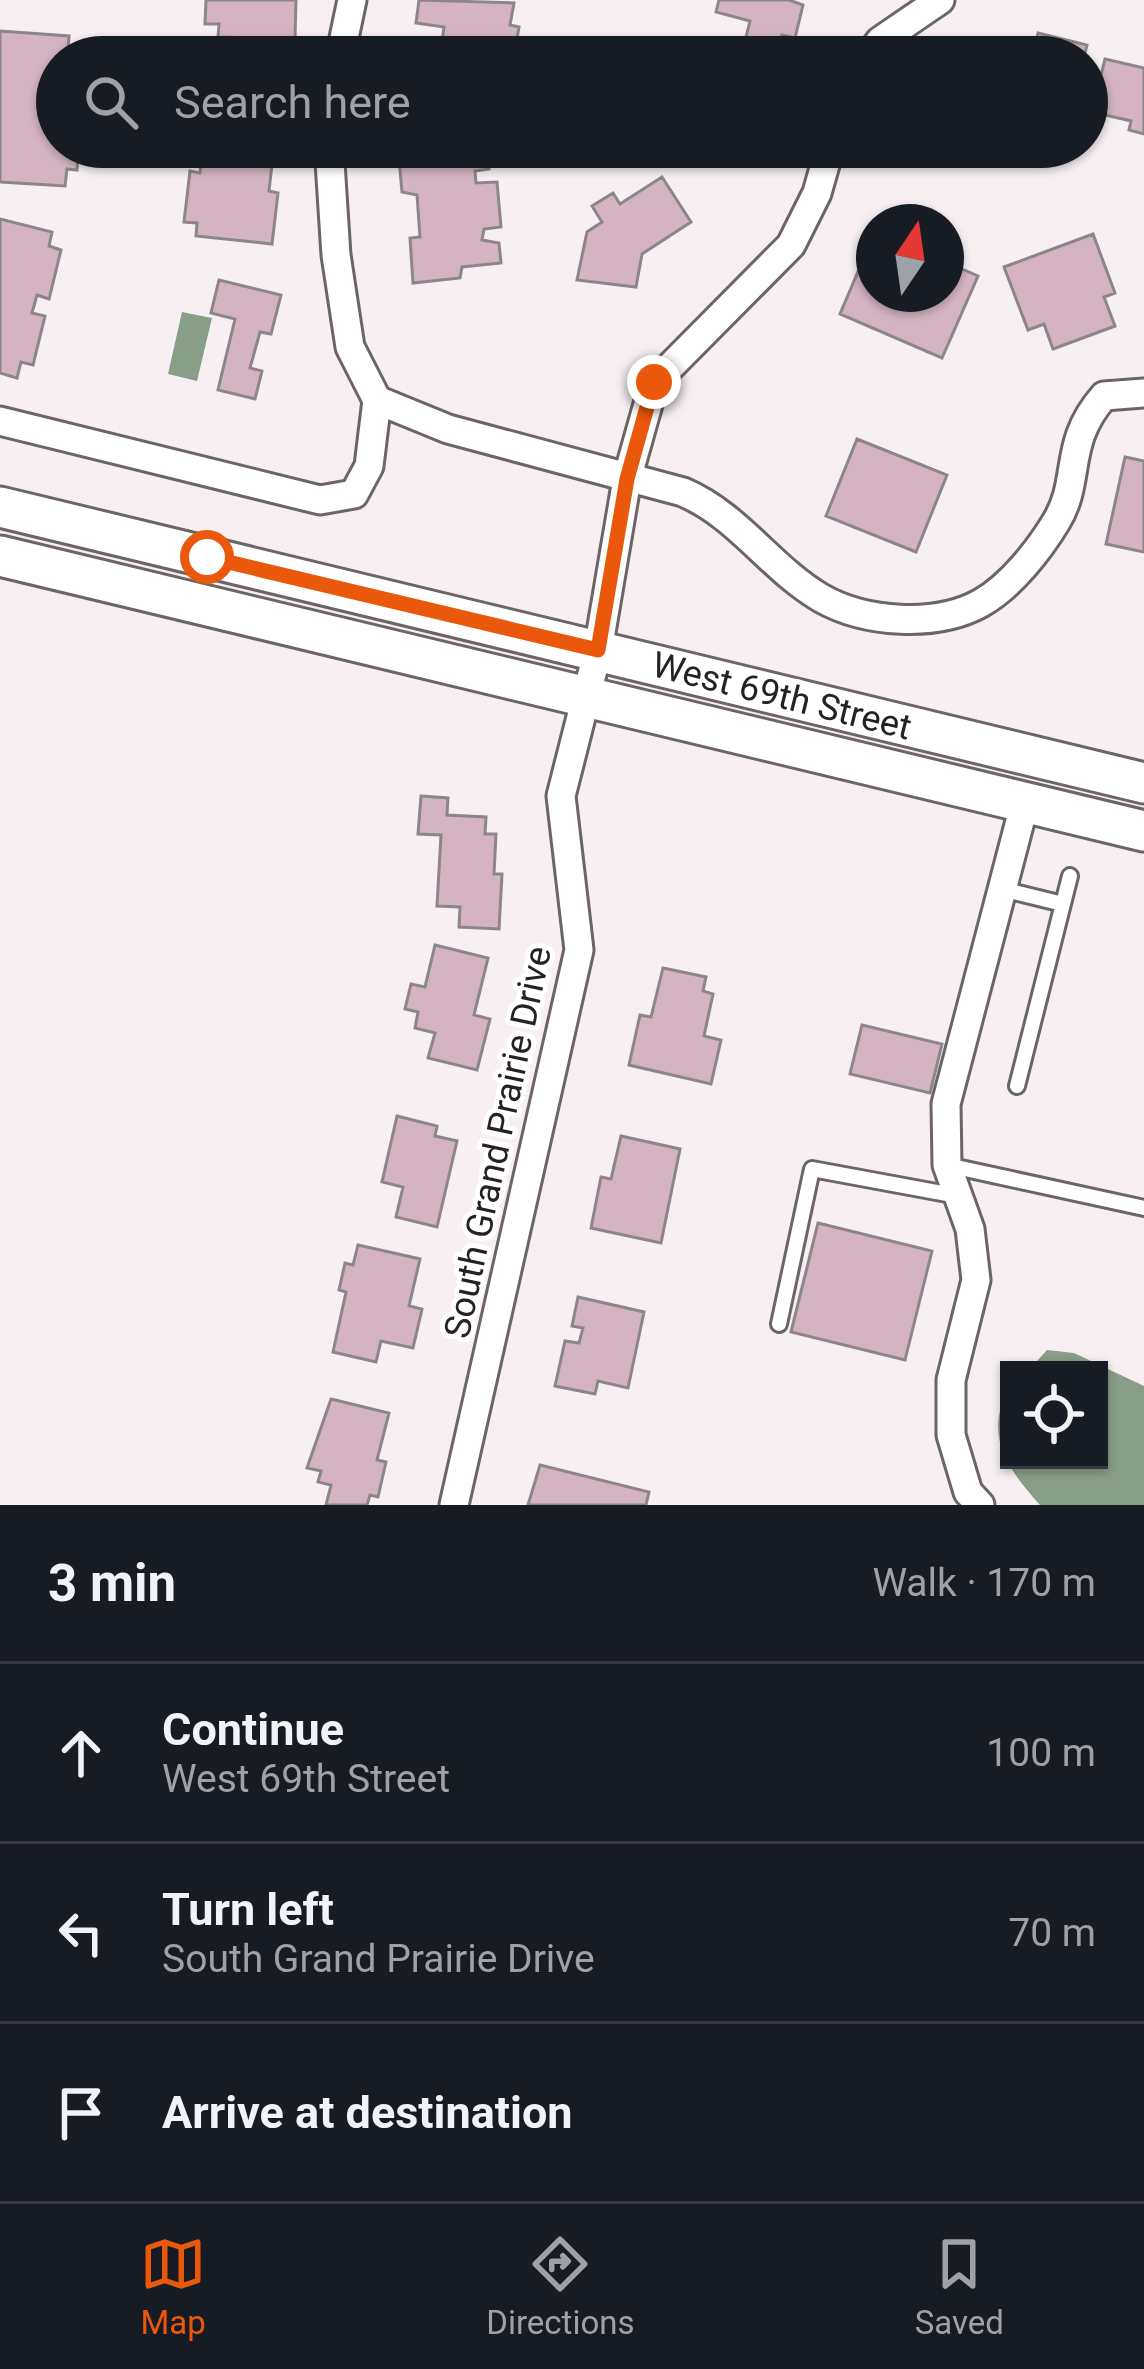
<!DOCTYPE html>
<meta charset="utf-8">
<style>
:root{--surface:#171b24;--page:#242831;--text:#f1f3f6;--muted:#9ea1a6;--line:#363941;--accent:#ea580c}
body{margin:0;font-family:Roboto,sans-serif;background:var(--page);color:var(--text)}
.controls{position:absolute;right:36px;bottom:36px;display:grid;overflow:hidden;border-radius:0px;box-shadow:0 3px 9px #0004}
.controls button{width:108px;height:108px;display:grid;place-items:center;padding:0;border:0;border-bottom:3px solid var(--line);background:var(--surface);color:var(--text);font:60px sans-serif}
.compass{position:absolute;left:856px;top:204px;width:108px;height:108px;border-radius:50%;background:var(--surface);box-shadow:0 3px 9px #0004;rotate:13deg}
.stop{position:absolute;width:36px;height:36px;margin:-27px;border:9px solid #ea580c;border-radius:50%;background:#fff}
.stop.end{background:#ea580c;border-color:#fff;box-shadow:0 3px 12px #0008}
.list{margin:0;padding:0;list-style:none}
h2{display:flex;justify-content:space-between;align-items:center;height:156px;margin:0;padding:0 48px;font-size:51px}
h2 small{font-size:39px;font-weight:400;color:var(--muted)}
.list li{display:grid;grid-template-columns:78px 1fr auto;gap:36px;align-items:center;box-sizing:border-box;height:180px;padding:0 48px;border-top:3px solid var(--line)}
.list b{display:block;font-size:45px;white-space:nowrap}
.list p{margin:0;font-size:39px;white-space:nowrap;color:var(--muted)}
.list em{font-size:39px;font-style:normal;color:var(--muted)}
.icon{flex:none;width:66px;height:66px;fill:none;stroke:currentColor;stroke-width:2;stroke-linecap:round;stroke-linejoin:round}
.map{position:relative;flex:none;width:1144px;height:1505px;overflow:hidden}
.search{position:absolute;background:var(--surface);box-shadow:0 3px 9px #0004;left:36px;right:36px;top:36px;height:132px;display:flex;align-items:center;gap:30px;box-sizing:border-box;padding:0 42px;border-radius:66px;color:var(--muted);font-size:45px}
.sheet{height:696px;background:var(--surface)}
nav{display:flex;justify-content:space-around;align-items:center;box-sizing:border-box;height:168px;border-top:3px solid var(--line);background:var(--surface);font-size:33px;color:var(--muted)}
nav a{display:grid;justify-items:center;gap:6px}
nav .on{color:var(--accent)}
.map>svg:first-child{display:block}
</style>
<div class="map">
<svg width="1144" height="1505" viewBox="0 0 1144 1505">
<rect width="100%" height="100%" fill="#f7eff2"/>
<path fill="#899e86" d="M182 312 212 318 197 381 168 374Z
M1047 1350 1074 1353 1144 1386V1505H1040C1016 1478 991 1448 1000 1411L1009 1408V1460H1099V1370H1029Z"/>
<path fill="#d4b4c2" stroke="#8d8689" stroke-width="3" d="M206 0H296L295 39 218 37 219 24H205Z
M419 0 514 3 510 25 519 27 514 57H411L412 52 440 56 444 27 416 23Z
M719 0H789L803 5 795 38 782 35 777 57 742 53 750 21 716 12Z
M0 31 69 36 68 50 82 51V57H57V147H79L77 170 67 169 65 186 0 182Z
M1038 33 1087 45 1084 57H990L995 40 1034 50Z
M1105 59 1144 68V134L1129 130 1131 121 1092 112Z
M189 147H274L269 191 278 193 272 244 196 236 197 223 184 222 190 171 200 173 202 155 188 153Z
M443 147 444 153 487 149 489 169 475 171 476 183 497 182 501 227 484 229 482 240 499 243 501 263 462 267 460 278 413 283 410 238 420 237 417 195 402 192 398 149Z
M671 147H747L743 164Z
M662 177 691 222 642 254 636 287 577 280 587 232 602 222 592 206 613 193 620 204Z
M0 219 52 232 49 246 61 250 49 299 37 295 32 313 45 316 33 365 21 362 17 378 0 373Z
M874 234V294H946V262L978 276 942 358 840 314Z
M1093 234 1115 293 1104 297 1115 326 1053 349 1044 324 1028 330 1004 267Z
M219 280 281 295 271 334 260 332 250 368 262 371 255 399 218 390 235 319 211 313Z
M857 439 947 475 916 552 826 516Z
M1125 457 1144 461V552L1106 544Z
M421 796 448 798 447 815 486 817 485 834H496L494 874H502L499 929 459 927 460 907 437 906 441 835 418 834Z
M435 945 488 958 474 1015 490 1019 477 1070 428 1058 435 1033 415 1028 418 1012 405 1009 411 984 425 987Z
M663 968 706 977 703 991 713 994 704 1036 721 1040 711 1084 629 1065 640 1015 651 1017Z
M862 1025 942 1044 930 1093 850 1074Z
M397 1116 437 1126 435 1136 457 1141 437 1227 396 1217 403 1187 382 1182Z
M621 1136 680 1149 661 1243 591 1228 601 1177 611 1179Z
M818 1223 932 1251 905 1360 791 1332Z
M358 1245 420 1259 409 1306 422 1309 413 1348 381 1341 376 1362 333 1352 346 1292 339 1290 345 1263 353 1265Z
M578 1297 644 1312 628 1388 598 1381 595 1394 555 1386 565 1341 579 1343 583 1328 572 1326Z
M331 1399 389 1413 377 1460 386 1462 378 1497 370 1495 367 1505H326L331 1485 318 1482 321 1471 307 1468Z
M540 1465 649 1492 646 1505H528Z"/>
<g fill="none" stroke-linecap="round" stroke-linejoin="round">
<g stroke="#6b6567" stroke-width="20">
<path id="lane" d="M1002 889 1063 904
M1017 1086 1070 876
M947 1165 1144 1208
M779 1324 812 1169 958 1196"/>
</g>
<g stroke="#6b6567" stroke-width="33">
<path id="street" d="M340 57 352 0
M868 57 880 41 940 0
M329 147 336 255 350 347 377 400
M377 400 448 429 683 492C739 516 770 568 821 598 865 623 936 628 981 603 1011 586 1039 550 1056 522 1082 480 1062 444 1104 396L1144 393
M0 421 320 500 354 494 369 466 377 400
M454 1505 579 950 561 796 598 650 627 479 654 383 791 245 817 193 830 147
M980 1505 968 1492 951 1435V1380L976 1280 970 1229 947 1165 946 1104 1025 802"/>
</g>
<g stroke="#6b6567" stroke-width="45">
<path id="secondary" d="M0 507 1144 783
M0 556 1144 831"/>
</g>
<use href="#lane" stroke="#fff" stroke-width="14"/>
<use href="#street" stroke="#fff" stroke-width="27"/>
<use href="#secondary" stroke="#fff" stroke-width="39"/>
</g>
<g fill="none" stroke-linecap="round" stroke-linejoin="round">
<path stroke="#ea580c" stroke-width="15" d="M207 557 598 650 627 479 654 382"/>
</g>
<g text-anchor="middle" stroke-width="10" stroke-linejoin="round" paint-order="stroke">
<g font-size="36" fill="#252223" stroke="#fff">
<text transform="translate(782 695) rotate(14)" y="13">West 69th Street</text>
<text transform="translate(497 1142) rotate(-78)" y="13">South Grand Prairie Drive</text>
</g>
</g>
</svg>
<div class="controls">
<button><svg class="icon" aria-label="locate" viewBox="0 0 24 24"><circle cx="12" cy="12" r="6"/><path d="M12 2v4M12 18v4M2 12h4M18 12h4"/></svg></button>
</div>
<svg class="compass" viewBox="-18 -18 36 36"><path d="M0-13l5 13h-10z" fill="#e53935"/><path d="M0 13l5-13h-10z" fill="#9ea1a6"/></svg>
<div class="stop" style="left:207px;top:557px"></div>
<div class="stop end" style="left:654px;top:382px"></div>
<div class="search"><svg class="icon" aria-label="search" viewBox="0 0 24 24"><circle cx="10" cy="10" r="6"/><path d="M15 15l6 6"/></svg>Search here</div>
</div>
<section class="sheet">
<h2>3 min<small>Walk · 170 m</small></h2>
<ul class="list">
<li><svg class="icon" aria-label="ahead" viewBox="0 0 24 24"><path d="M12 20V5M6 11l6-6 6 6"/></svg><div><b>Continue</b><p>West 69th Street</p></div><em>100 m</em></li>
<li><svg class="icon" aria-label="left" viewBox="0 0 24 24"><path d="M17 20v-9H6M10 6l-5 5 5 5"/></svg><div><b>Turn left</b><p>South Grand Prairie Drive</p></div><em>70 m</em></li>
<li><svg class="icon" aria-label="arrive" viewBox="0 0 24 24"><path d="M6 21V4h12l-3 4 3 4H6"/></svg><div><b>Arrive at destination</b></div></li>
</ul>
</section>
<nav>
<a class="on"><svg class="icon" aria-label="map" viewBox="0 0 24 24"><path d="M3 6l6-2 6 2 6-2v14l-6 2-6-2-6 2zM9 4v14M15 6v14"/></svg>Map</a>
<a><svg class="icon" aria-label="directions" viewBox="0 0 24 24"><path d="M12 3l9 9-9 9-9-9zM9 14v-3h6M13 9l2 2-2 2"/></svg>Directions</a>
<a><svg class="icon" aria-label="saved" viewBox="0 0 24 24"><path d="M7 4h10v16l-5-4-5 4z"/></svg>Saved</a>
</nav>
